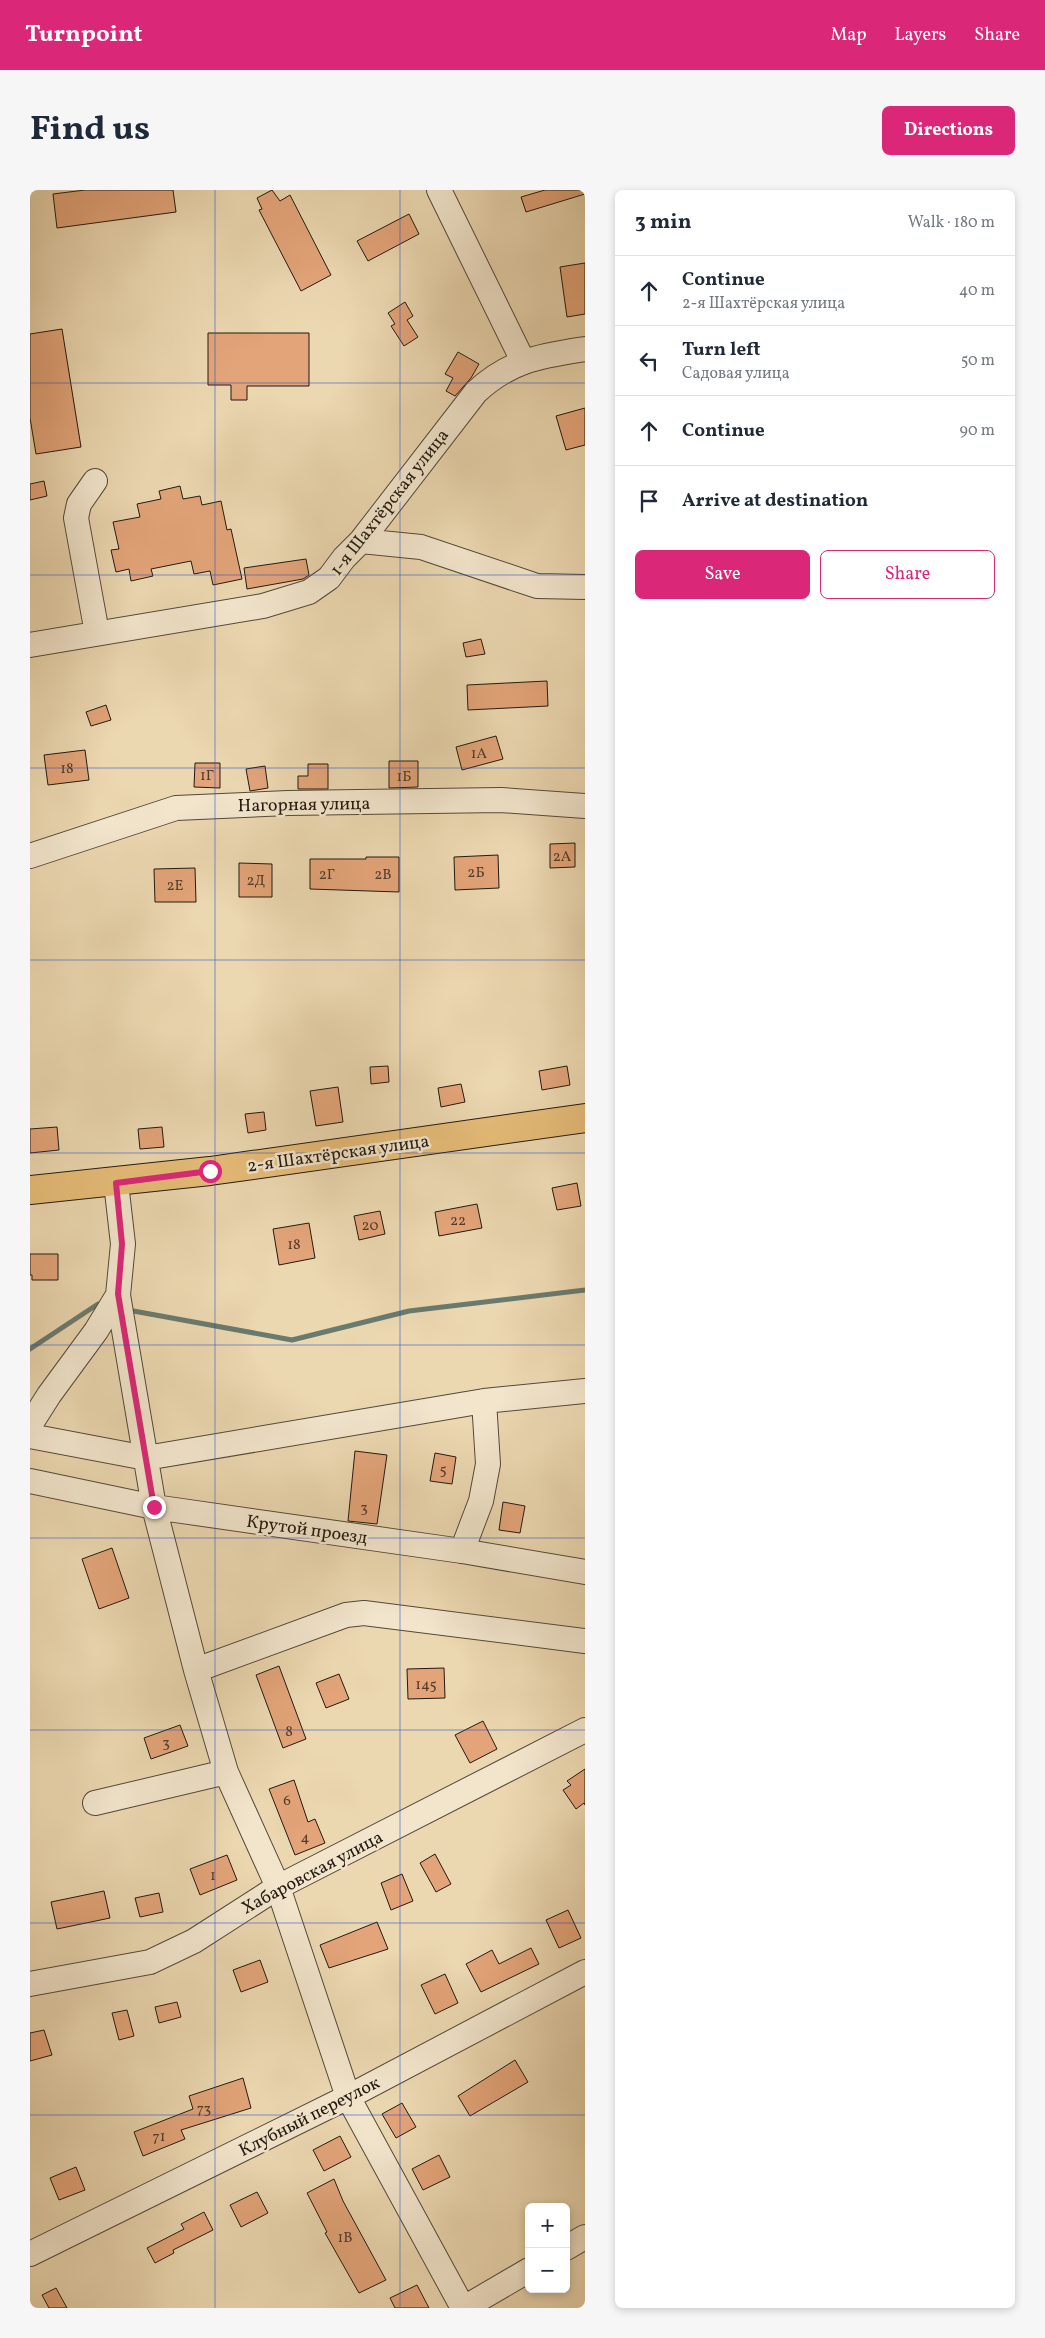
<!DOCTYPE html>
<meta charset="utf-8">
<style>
:root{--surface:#fff;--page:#f6f6f7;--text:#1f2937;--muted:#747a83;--line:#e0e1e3;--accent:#db2777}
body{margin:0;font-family:Vollkorn,serif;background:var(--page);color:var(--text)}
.controls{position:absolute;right:15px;bottom:15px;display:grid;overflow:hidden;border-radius:8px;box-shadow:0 2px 8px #0003}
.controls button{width:45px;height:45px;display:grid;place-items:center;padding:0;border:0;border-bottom:1px solid var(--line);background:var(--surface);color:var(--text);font:25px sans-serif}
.stop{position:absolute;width:15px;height:15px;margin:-11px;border:4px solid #db2777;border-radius:50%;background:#fff}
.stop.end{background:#db2777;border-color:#fff;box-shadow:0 1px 5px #0008}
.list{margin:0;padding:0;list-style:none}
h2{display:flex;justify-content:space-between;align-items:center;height:65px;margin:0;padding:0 20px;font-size:21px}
h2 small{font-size:16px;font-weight:400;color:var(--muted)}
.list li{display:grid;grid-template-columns:32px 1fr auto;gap:15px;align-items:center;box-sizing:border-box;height:70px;padding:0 20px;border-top:1px solid var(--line)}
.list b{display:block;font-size:19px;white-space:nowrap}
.list p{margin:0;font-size:16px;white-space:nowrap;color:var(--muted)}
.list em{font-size:16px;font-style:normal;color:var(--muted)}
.actions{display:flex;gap:10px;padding:15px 20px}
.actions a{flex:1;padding:11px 0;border:1px solid var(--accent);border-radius:8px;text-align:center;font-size:18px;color:var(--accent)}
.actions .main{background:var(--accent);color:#fff}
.icon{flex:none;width:28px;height:28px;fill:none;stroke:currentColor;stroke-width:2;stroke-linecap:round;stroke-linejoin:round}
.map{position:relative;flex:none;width:555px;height:2118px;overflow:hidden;border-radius:8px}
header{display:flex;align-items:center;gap:30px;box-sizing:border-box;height:70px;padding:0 25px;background:var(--accent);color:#fff}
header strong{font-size:24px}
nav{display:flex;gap:28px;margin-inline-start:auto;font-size:18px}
.intro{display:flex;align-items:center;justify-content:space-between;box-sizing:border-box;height:120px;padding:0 30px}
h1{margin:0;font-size:35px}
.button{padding:12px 22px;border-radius:8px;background:var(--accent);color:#fff;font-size:18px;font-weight:700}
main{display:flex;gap:30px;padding:0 30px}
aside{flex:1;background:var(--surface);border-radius:8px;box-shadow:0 2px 8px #0003}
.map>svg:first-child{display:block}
</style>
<header>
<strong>Turnpoint</strong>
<nav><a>Map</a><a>Layers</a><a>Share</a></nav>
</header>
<div class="intro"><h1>Find us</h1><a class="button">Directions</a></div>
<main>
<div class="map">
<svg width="555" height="2118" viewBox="0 0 555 2118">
<rect width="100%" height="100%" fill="#ebd7b0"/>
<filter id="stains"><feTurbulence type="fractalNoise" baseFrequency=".004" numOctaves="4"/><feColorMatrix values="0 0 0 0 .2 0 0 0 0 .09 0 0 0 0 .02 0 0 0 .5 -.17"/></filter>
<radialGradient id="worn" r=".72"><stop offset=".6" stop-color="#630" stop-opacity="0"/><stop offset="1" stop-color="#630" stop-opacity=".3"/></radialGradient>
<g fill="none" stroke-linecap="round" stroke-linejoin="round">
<path stroke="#697a6e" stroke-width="5" d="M98 1120 262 1150 379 1121 555 1100
M0 1159 68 1114 75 1115"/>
</g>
<path fill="#e2a478" stroke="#221a10" d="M55 0H143L146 22 27 38 23 4Z
M242 0 250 11 260 5 301 85 271 101 229 20 232 19 227 8Z
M515 0H555V4L496 22 491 7Z
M379 24 389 44 338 71 327 51Z
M555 73V124L537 127 530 77Z
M375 112 383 126 377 130 388 147 374 156 361 136 365 134 358 123Z
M32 139 51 257 6 264 0 228V144Z
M178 143H279V196H217V210H201V195H178Z
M428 162 449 174 441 188 425 206 416 201 423 188 415 184Z
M555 218V255L536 260 526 226Z
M14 291 17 306 0 310V294Z
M150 296 153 309 170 306 172 315 191 311 197 340 201 339 212 389 183 395 180 381 164 384 161 371 121 379 123 386 101 391 99 379 86 382 81 360 89 359 83 332 110 327 107 314 131 309 129 301Z
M276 369 279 385 273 389 217 399 214 378Z
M451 449 455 464 436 467 433 453Z
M517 491 518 516 438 520 437 495Z
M76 515 81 530 61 536 56 522Z
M466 546 473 569 432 580 426 557Z
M55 560 59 590 18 595 14 565Z
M359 571H388V597L359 598Z
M165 573H190V598L164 597Z
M278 574H298V599H268V586H278Z
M235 576 238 598 220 601 216 579Z
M545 653V677L520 678V654Z
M468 665 469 698 425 700 424 667Z
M336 667H369V702L280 699V669H336Z
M209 673 242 674V707H209Z
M165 678 166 712H125L124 679Z
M358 876 359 892 341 894 340 877Z
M537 876 540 895 512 900 509 881Z
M431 894 435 912 411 917 408 898Z
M308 897 313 932 286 936 280 901Z
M234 922 236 940 218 943 215 924Z
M27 937 29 960 0 963V939Z
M132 937 134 957 110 959 108 939Z
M547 993 551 1016 527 1020 522 998Z
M447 1014 452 1038 409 1046 405 1022Z
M350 1021 355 1044 329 1050 324 1026Z
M279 1033 285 1068 249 1075 243 1039Z
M0 1064H28V1090H2V1085H0Z
M325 1261 357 1265 347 1334 318 1331Z
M405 1263 426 1267 422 1294 400 1291Z
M473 1312 495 1316 490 1343 469 1340Z
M82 1358 99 1408 69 1419 52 1369Z
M249 1476 276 1549 253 1558 226 1485Z
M414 1478 415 1508 378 1509 377 1479Z
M309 1484 319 1509 296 1518 286 1493Z
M453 1531 467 1559 440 1573 425 1545Z
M150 1535 158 1556 121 1569 114 1548Z
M555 1579V1615L554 1613 546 1619 533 1600 541 1595 537 1591Z
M264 1590 278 1632 285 1629 295 1653 265 1665 239 1599Z
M405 1664 421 1694 406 1702 390 1673Z
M197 1665 207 1690 170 1705 160 1679Z
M372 1684 383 1711 361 1720 351 1693Z
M74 1701 80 1728 27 1739 21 1712Z
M129 1703 133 1722 110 1727 105 1708Z
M538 1720 551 1748 529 1758 516 1730Z
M347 1732 358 1759 299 1778 290 1755Z
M501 1758 509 1774 451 1802 436 1774 462 1760 469 1774Z
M230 1770 238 1792 211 1802 203 1780Z
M415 1784 428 1813 405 1824 391 1795Z
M147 1812 151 1827 129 1833 125 1817Z
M97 1820 104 1846 89 1850 82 1823Z
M14 1840 22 1865 0 1871V1843Z
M485 1870 498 1892 440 1926 428 1906Z
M213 1888 221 1918 151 1940 155 1949 113 1966 104 1942 163 1919 159 1906Z
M372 1913 386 1937 366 1948 352 1924Z
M310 1946 321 1967 294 1981 283 1960Z
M409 1965 420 1987 393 2000 382 1979Z
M46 1977 55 2000 29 2010 20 1988Z
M304 1989 313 2011 356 2090 329 2103 295 2043 297 2042 277 2003Z
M227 2002 238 2023 211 2037 200 2015Z
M174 2022 183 2040 143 2060 144 2063 125 2073 117 2058 154 2039 151 2034Z
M387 2095 399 2118H365L360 2108Z
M26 2098 37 2118H19L12 2105Z"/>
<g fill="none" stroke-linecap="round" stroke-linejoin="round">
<g stroke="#544938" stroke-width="26">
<path id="minor" d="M409 0 493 171
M65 291 49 314 46 328 67 443
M331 351 391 357 507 396 555 397
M0 455 233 416 279 402 299 388 314 368 331 351 446 202C480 170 511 166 555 159
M0 666 146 618 258 613 471 610 555 616
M88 1105 124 1317 166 1480 196 1582 248 1697 318 1907 433 2118
M0 1235 19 1205 66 1141 88 1105 93 1054 86 993
M0 1246 116 1268 454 1211 555 1201
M0 1291 124 1317 432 1361 555 1382
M432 1361 451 1311 458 1274 454 1211
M166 1480 316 1425 334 1423 555 1451
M65 1613 196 1582
M0 1794 120 1772 164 1751 248 1697 555 1540
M536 2058 555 2047
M0 2064 318 1907 555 1782
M434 2118 499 2080"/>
</g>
<g stroke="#221a10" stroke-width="30">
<path id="major" d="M0 1000 180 981 555 928"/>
</g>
<use href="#minor" stroke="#f2e5cc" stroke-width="24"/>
<use href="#major" stroke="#e6bc78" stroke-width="28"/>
</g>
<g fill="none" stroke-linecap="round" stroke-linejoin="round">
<path stroke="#db2777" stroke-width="6" d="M124 1317 88 1104 92 1054 86 993 180 981"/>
</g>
<path fill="none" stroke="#1d4ed8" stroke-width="1" stroke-opacity="0.55" d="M185 0V2118M370 0V2118M0 193H555M0 385H555M0 578H555M0 770H555M0 963H555M0 1155H555M0 1348H555M0 1540H555M0 1733H555M0 1925H555"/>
<g text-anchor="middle" stroke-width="5" stroke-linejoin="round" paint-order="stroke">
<g font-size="15" fill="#523c2a">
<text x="449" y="568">1А</text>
<text x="37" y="583">18</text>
<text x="177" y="590">1Г</text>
<text x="374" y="591">1Б</text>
<text x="532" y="671">2А</text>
<text x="446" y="687">2Б</text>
<text x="297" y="689">2Г</text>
<text x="353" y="689">2В</text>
<text x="226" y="695">2Д</text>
<text x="145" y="700">2Е</text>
<text x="428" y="1035">22</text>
<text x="340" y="1040">20</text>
<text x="264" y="1059">18</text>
<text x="413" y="1284">5</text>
<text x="334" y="1322">3</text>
<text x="396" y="1499">145</text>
<text x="259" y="1546">8</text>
<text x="136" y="1557">3</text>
<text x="257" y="1615">6</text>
<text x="275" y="1652">4</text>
<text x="183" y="1690">1</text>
<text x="174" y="1923">73</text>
<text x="129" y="1951">71</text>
<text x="315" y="2052">1В</text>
</g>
<g font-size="18" fill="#221a10" stroke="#f2e5cc">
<text transform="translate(359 312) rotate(-52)" y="6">1-я Шахтёрская улица</text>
<text transform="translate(274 614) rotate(-1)" y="6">Нагорная улица</text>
<text transform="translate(308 963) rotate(-8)" y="6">2-я Шахтёрская улица</text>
<text transform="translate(277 1339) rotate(8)" y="6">Крутой проезд</text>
<text transform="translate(282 1682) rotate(-28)" y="6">Хабаровская улица</text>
<text transform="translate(279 1926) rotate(-27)" y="6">Клубный переулок</text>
</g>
</g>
<rect width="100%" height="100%" filter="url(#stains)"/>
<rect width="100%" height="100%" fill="url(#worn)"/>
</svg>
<div class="controls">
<button>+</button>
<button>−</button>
</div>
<div class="stop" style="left:180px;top:981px"></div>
<div class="stop end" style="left:124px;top:1317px"></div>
</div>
<aside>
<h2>3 min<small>Walk · 180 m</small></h2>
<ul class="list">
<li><svg class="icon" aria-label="ahead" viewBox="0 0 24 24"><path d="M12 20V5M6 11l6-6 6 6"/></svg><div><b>Continue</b><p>2-я Шахтёрская улица</p></div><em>40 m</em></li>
<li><svg class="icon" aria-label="left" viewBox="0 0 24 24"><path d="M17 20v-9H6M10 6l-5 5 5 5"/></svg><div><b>Turn left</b><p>Садовая улица</p></div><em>50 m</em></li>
<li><svg class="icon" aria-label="ahead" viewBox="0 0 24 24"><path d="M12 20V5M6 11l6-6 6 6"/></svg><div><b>Continue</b></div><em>90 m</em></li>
<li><svg class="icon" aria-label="arrive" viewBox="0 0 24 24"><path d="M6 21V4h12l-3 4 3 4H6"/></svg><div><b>Arrive at destination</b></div></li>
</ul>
<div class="actions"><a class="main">Save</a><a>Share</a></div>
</aside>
</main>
